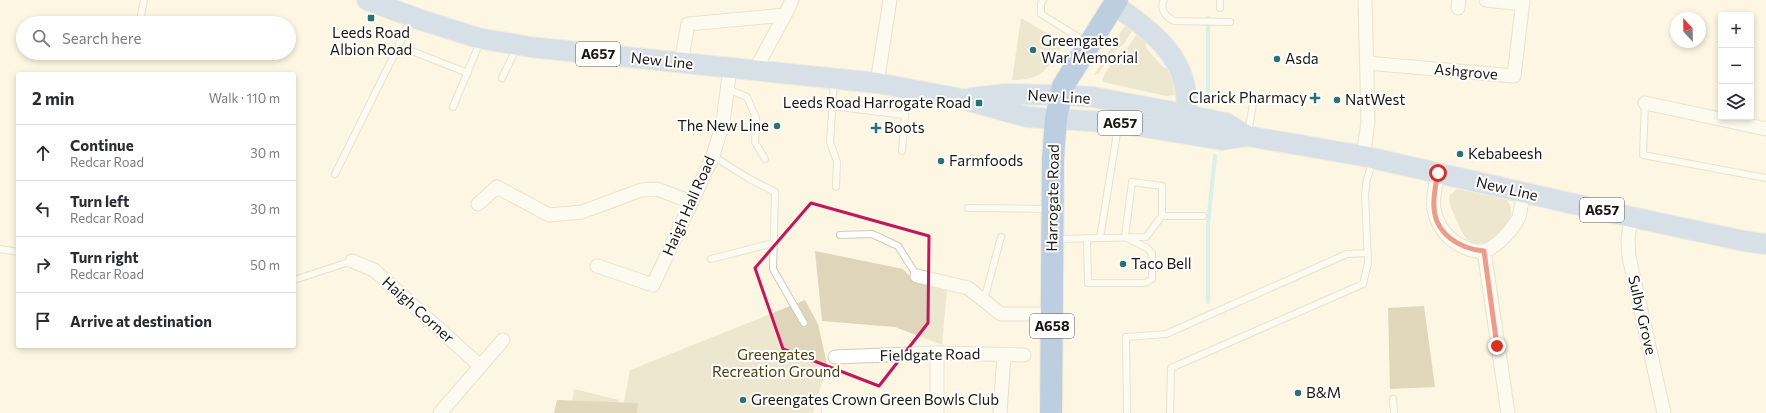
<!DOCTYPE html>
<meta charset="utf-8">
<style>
:root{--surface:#fff;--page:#f2f2f3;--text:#2b2b33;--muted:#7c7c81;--line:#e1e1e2}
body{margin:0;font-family:Commissioner,sans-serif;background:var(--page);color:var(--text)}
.controls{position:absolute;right:12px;top:12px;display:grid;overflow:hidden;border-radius:4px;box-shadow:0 2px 6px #0003}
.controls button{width:36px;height:36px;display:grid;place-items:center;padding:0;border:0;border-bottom:1px solid var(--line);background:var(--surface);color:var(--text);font:20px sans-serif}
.compass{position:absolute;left:1670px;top:12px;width:36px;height:36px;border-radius:50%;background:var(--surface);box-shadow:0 2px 6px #0003;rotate:338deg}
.stop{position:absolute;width:12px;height:12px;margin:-9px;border:3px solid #d93025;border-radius:50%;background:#fff}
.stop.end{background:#d93025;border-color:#fff;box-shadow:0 1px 4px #0008}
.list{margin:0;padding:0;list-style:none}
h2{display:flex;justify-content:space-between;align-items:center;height:52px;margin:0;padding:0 16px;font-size:17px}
h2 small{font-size:13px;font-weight:400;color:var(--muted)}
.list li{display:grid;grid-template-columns:26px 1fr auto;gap:12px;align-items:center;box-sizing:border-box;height:56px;padding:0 16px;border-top:1px solid var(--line)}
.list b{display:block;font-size:15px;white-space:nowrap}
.list p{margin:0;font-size:13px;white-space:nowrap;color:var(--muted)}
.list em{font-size:13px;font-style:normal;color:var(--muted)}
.icon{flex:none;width:22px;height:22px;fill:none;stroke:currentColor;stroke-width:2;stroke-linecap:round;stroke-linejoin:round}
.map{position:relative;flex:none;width:1766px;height:413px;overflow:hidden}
.search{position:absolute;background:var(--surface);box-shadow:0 2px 6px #0003;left:16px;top:16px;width:280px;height:44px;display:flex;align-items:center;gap:10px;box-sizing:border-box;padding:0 14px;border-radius:22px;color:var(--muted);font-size:15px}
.panel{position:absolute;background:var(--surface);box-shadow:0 2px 6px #0003;left:16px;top:72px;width:280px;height:276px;border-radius:4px}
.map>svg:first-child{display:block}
</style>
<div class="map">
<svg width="1766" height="413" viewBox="0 0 1766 413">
<rect width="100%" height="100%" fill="#fcf6e2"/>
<path fill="#ded5bb" d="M1021 18 1064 43C1050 66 1043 81 1012 80Z
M1126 24 1131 25 1129 29 1132 31 1124 44 1111 54 1098 74 1094 75Z
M1140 30 1143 33 1147 49 1163 67 1169 69 1173 78 1177 95 1166 96 1103 82 1102 79 1114 59 1124 52Z
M1457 189 1503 197C1528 213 1488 256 1468 240 1462 235 1460 227 1457 221 1454 213 1447 203 1450 195Z
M815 251 903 269 916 283 947 290 942 345 895 327 822 321Z
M805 300 818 324 827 365 813 413H622L630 370Z
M574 389 619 400 615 413H571Z"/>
<path fill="#c1b48c" d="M1424 306 1435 387 1390 389 1388 308Z
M557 400 638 403 637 413H554Z"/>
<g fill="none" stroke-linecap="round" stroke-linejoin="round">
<path stroke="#b2e8f3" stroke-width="4" d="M1208 96V18
M1208 302V224L1215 156"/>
<g stroke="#d1cbb7" stroke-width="8">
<path id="lane" d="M1043 0 1041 3V14L1086 42
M1164 0C1159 9 1166 17 1174 21L1230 22
M1220 8V0
M140 20 144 0
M409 50 468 73
M502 78 517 47
M834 81 830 142 837 162 836 187
M728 89 747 97 756 118 755 142 765 159
M794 103 831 106 905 115
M1645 103 1643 155 1766 178
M453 107 480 42
M1248 133 1253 104
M902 151 907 92
M713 156 748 178 775 192 773 269 804 323
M335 174 404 35 409 20
M968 208 1049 209
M840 235 872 234 898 246 917 276
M1087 238 1088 283H1145L1152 279V253L1147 248 1125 237 1132 182 1162 186V216
M1100 238 1118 127
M1056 239 1146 237 1162 216H1203
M0 249 18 252
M711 259 773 243
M294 280 352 261
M984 300 1001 237
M1393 399 1394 413
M1127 413 1126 337 1166 334 1347 254 1368 253
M1170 413 1171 368 1363 284 1368 263 1365 194 1367 179 1373 160"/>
</g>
<g stroke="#d1cbb7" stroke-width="15">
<path id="street" d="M1486 0 1523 4
M1458 8 1459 0
M681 63 688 24 785 15
M1367 63 1514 76 1523 0
M755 70 785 15 792 0
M877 83 890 0
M1645 103 1766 129
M1363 156 1368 122 1365 0
M1438 173C1436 184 1432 198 1434 209 1436 222 1443 232 1452 240 1460 246 1474 253 1484 251 1496 248 1514 228 1519 217 1521 209 1522 200 1523 192
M478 204 497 187 549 215 582 212 641 190 657 189 691 202
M1631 217 1628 240 1629 257 1664 413
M1484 251 1508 413
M352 261 374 270 480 366
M597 266 653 285 713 156 723 122 730 68
M917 276 968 288 1001 314H1052
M835 357 937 353 1024 355
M828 410 936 407
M440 413 503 340
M937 413V353
M1000 413 1004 355"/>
</g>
<g stroke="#dfdfde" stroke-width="22">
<path id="primary" d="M367 0 421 20 478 38 530 47 877 83 962 99 1027 117 1119 123 1222 140 1247 136 1363 156 1631 217 1744 241 1766 244
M1114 5C1160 35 1197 67 1184 127
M972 98 1006 94 1060 95 1093 97 1168 111 1226 123 1247 136"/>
</g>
<g stroke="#dfdfde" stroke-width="24">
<path id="highway" d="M1051 413 1053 158 1056 118 1063 86 1117 0"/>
</g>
<use href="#lane" stroke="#fff" stroke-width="6"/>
<use href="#street" stroke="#fff" stroke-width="13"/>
<use href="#primary" stroke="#a9c5eb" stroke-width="20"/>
<use href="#highway" stroke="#709edd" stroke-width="22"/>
</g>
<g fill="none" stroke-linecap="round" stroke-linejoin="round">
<path stroke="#d93025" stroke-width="5" d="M1438 173C1436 184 1433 196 1434 207 1435 234 1460 249 1484 251L1497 346"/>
</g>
<path d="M0 0H1766V413H0ZM811 203 929 236 928 323 879 386 783 349 755 268Z" fill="#fcf6e2" fill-opacity=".55" fill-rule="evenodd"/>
<path fill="none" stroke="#c2185b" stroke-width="3" stroke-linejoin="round" d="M811 203 929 236 928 323 879 386 783 349 755 268Z"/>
<g fill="#29717b" stroke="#fff" stroke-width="1.5">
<rect x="367" y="14" width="8" height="8" rx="2"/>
<circle cx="1033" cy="50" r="4"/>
<circle cx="1277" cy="59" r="4"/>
<path d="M1313 92h4v4h4v4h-4v4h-4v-4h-4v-4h4z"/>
<circle cx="1337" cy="100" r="4"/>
<rect x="975" y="99" width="8" height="8" rx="2"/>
<circle cx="777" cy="126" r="4"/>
<path d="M874 122h4v4h4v4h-4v4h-4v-4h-4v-4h4z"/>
<circle cx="1460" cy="154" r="4"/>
<circle cx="941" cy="161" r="4"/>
<circle cx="1123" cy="264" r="4"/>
<circle cx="1298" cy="393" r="4"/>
<circle cx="743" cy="400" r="4"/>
</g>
<g text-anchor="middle" stroke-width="4" stroke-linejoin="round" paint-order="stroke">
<g fill="#fff" stroke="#5f5d58" stroke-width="1">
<rect x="576" y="42" width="44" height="24" rx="3"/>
<rect x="1098" y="111" width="44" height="24" rx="3"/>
<rect x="1580" y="198" width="44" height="24" rx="3"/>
<rect x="1030" y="314" width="44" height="24" rx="3"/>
</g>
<g font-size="14" font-weight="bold" fill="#1a1811">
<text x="598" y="59">A657</text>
<text x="1120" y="128">A657</text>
<text x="1602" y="215">A657</text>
<text x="1052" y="331">A658</text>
</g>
<g font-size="15" fill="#1a1811" stroke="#fff" text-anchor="start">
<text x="371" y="38" text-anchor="middle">Leeds Road<tspan x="371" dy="17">Albion Road</tspan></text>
<text x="1041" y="46">Greengates<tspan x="1041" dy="17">War Memorial</tspan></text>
<text x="1285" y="64">Asda</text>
<text x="1307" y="103" text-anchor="end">Clarick Pharmacy</text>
<text x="1345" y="105">NatWest</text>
<text x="971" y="108" text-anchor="end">Leeds Road Harrogate Road</text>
<text x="769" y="131" text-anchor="end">The New Line</text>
<text x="884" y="133">Boots</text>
<text x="1468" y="159">Kebabeesh</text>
<text x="949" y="166">Farmfoods</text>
<text x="1131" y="269">Taco Bell</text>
<text x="1306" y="398">B&amp;M</text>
<text x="751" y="405">Greengates Crown Green Bowls Club</text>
</g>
<g font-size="15" fill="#1a1811" stroke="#fff">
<text transform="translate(662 61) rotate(6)" y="5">New Line</text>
<text transform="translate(1466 72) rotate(5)" y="5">Ashgrove</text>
<text transform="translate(1059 97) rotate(3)" y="5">New Line</text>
<text transform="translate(1507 189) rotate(13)" y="5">New Line</text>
<text transform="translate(1053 198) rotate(-89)" y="5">Harrogate Road</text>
<text transform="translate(689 206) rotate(-66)" y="5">Haigh Hall Road</text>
<text transform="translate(418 310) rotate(42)" y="5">Haigh Corner</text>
<text transform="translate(1642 315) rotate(77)" y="5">Sulby Grove</text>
<text transform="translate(930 355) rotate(-1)" y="5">Fieldgate Road</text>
</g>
<g font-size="15" fill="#4f400d" stroke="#fff">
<text x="776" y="360">Greengates<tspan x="776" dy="17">Recreation Ground</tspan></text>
</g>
</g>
</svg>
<div class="controls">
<button>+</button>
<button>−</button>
<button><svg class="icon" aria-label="layers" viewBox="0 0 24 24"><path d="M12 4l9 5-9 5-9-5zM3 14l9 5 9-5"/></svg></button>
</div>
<svg class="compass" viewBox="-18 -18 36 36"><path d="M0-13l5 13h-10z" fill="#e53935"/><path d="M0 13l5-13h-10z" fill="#7c7c81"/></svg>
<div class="stop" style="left:1438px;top:173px"></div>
<div class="stop end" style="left:1497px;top:346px"></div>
<div class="search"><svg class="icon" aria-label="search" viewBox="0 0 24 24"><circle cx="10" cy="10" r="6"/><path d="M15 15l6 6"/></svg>Search here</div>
<section class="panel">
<h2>2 min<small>Walk · 110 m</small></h2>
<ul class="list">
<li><svg class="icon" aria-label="ahead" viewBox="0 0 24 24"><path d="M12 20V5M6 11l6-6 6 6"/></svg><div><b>Continue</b><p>Redcar Road</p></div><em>30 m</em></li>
<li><svg class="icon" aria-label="left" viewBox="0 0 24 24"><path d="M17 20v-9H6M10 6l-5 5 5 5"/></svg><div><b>Turn left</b><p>Redcar Road</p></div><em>30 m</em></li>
<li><svg class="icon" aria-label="right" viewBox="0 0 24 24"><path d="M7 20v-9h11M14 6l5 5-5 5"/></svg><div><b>Turn right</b><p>Redcar Road</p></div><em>50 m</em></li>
<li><svg class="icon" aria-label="arrive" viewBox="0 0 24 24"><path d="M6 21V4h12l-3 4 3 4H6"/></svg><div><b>Arrive at destination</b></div></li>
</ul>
</section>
</div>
